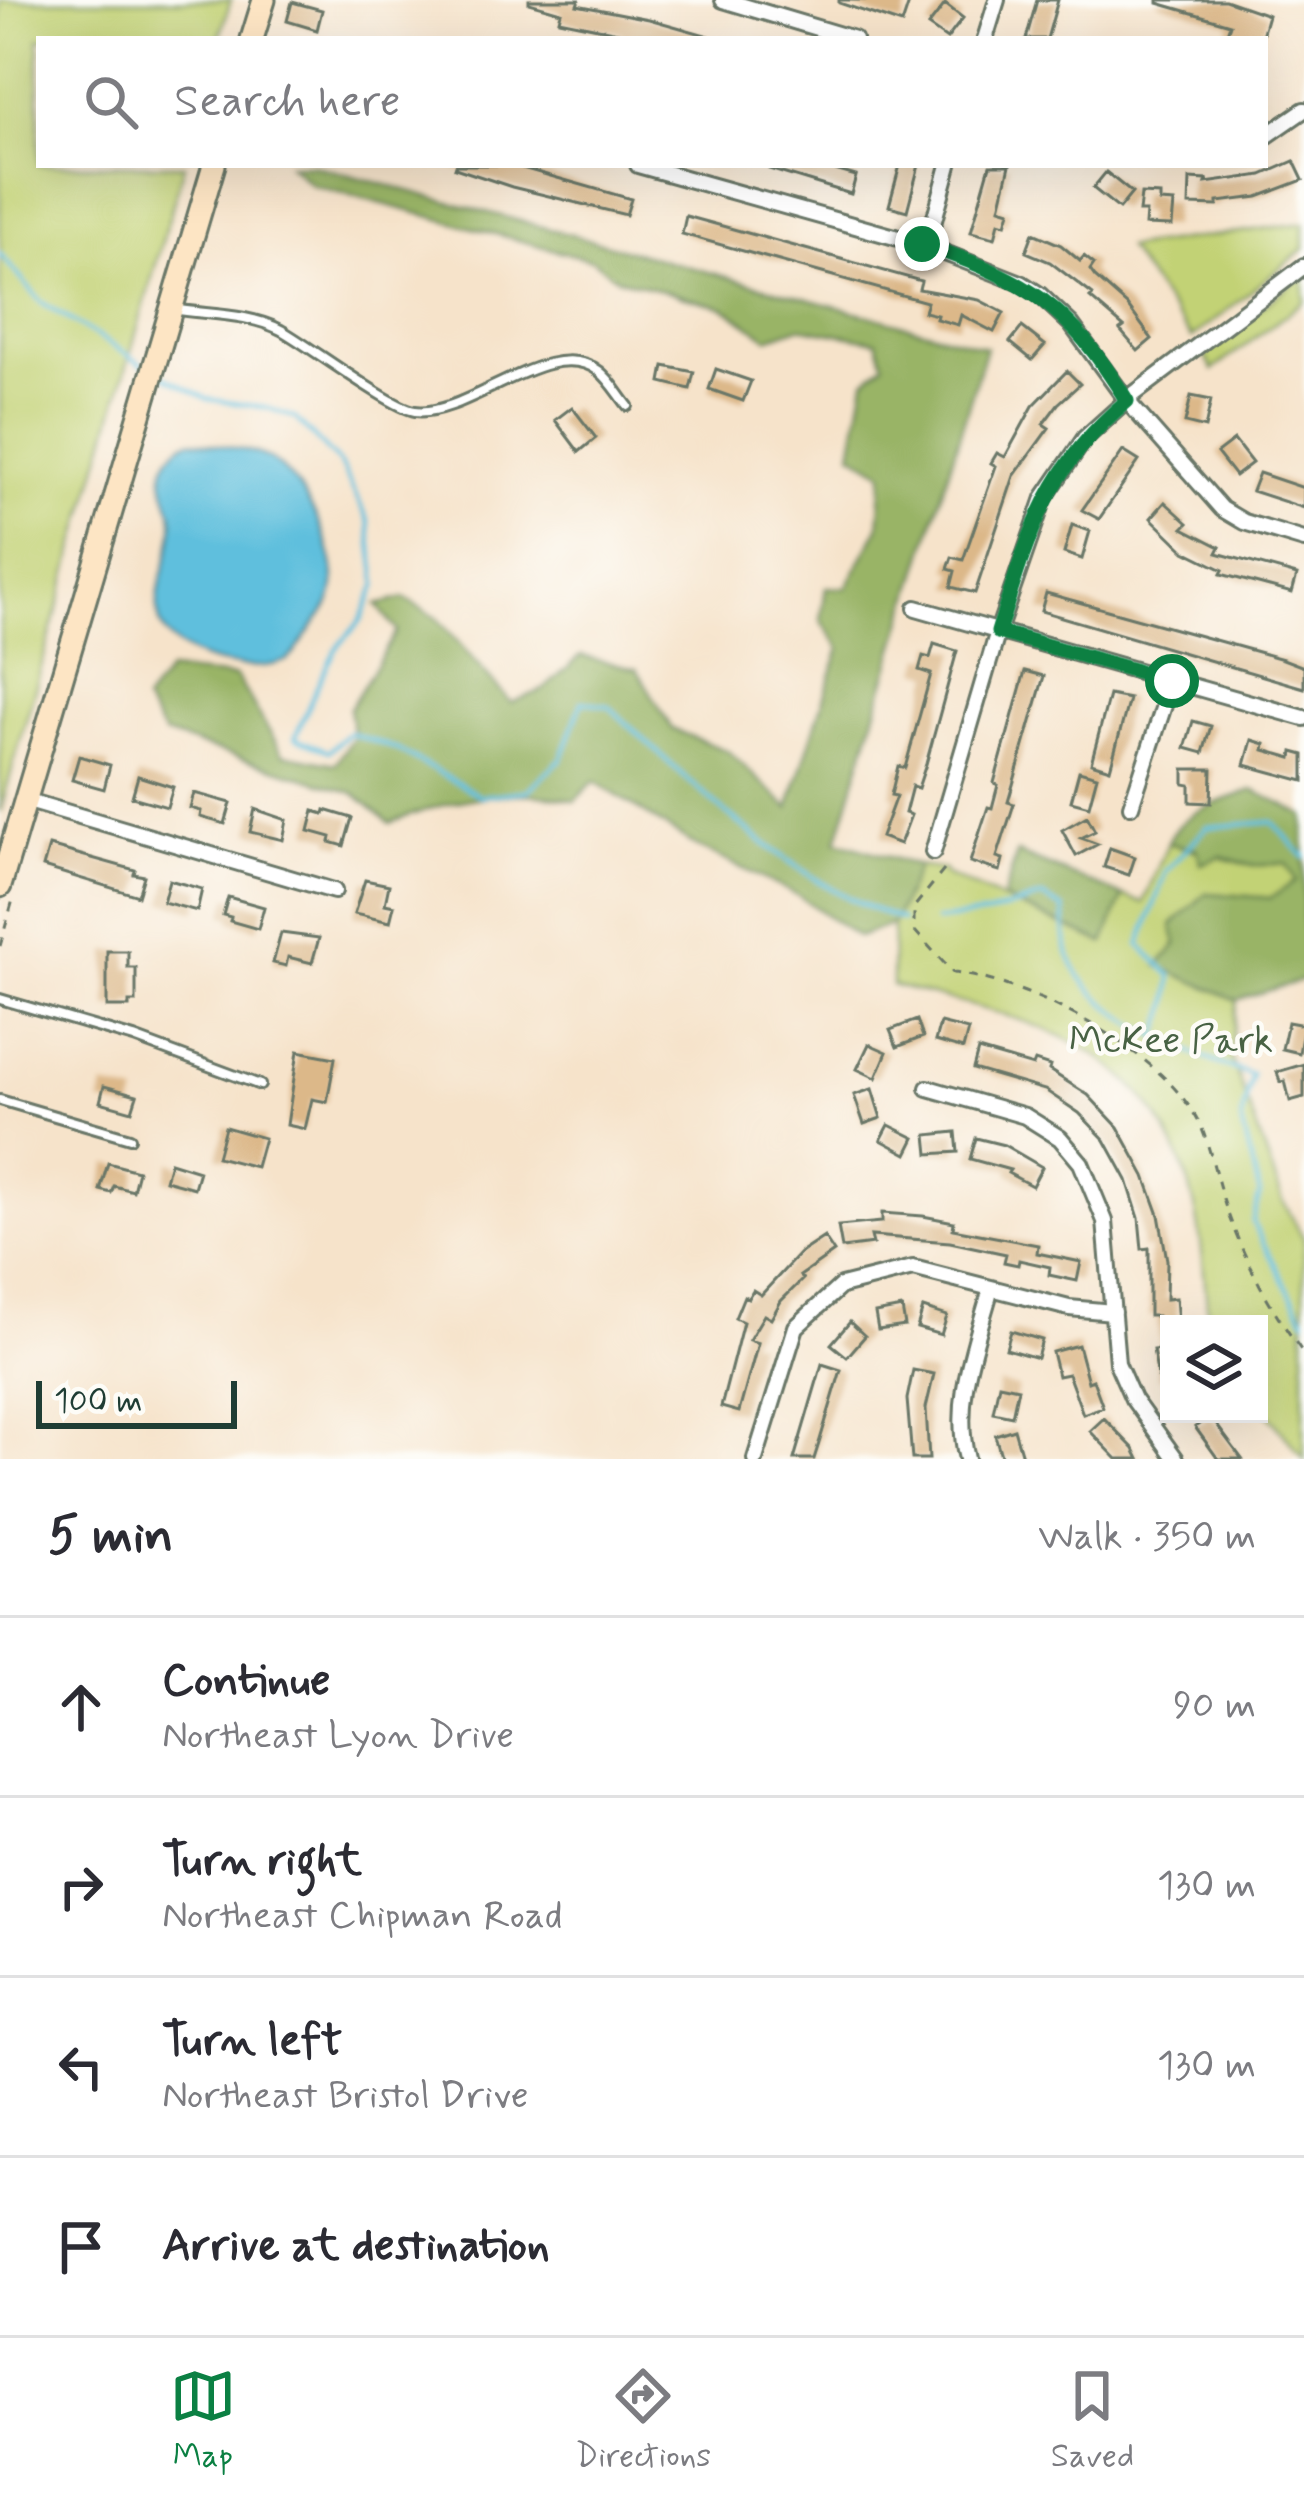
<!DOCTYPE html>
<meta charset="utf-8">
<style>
:root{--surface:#fff;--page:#f7f7f7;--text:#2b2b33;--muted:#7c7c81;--line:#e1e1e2;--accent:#0b8043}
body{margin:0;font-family:Mynerve,sans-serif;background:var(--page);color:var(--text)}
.controls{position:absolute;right:36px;bottom:36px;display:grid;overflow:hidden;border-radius:0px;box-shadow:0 12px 48px #0002}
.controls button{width:108px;height:108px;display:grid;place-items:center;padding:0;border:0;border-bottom:3px solid var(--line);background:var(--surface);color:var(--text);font:60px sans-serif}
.scale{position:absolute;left:36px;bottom:30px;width:201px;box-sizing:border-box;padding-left:12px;border:6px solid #1f3d34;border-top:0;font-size:33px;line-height:42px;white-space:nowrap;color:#1f3d34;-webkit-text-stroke:9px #fdfcf7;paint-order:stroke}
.stop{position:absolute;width:36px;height:36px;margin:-27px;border:9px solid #0b8043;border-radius:50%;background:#fff}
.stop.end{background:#0b8043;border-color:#fff;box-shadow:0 3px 12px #0008}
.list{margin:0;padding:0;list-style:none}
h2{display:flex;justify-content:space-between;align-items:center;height:156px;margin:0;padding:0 48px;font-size:51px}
h2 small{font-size:39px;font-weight:400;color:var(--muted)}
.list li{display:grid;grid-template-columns:78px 1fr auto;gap:36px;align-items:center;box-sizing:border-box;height:180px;padding:0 48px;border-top:3px solid var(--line)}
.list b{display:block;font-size:45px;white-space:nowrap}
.list p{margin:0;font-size:39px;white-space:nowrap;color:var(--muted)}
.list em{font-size:39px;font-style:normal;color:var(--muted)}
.icon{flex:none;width:66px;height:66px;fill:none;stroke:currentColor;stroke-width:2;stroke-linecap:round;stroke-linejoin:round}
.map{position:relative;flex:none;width:1304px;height:1459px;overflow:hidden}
.search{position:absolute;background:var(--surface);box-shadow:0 12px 48px #0002;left:36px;right:36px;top:36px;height:132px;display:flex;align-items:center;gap:30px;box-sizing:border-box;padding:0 42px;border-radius:0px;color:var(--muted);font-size:45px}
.sheet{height:876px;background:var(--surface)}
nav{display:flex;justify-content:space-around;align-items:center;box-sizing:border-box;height:168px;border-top:3px solid var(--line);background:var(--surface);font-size:33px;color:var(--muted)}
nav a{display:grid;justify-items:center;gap:6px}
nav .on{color:var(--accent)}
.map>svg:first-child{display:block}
</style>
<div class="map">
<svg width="1304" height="1459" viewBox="0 0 1304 1459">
<rect width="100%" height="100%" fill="#fdfcf7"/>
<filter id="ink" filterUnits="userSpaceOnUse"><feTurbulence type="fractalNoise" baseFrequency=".00833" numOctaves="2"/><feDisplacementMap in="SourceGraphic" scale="24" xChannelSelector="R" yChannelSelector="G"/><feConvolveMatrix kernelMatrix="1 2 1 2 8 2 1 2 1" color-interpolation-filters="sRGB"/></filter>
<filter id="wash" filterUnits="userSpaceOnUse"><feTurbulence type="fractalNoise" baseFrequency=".004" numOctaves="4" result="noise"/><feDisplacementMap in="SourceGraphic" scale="48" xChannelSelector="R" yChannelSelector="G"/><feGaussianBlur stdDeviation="2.7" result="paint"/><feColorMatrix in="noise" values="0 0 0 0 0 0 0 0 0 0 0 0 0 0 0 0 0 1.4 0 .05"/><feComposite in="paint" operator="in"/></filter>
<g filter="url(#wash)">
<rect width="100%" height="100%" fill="#f6e3ca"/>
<path fill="#c2d274" stroke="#708854" stroke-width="3" d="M0 0H231L219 39H39V165H184L0 812Z
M1304 223V249L1192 338 1126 248Z
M1304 275V301L1213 370 1202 351Z
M1168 843 1252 866 1286 863 1296 881 1271 898 1206 893 1177 944 1159 966 1237 1000 1230 1055 1283 1201 1304 1239V1459L1259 1402V1324H1209C1204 1282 1203 1235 1192 1195 1147 1036 1031 1022 892 985L893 924 918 866 944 870 946 875 1103 943 1123 896 1143 903Z"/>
<path fill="#99b466" stroke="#5c784d" stroke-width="3" d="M289 165H313L986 347 837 841 918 866 893 924 858 937 799 896 694 845 594 781 575 801C514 785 447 800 390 823L354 793 164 734 144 702 168 671 236 677 283 754 335 764 354 736 349 709 397 631 377 605 404 598 437 618 511 703 543 690 581 656 637 669 672 729 728 751 789 808 840 648 821 620 826 587 846 588 879 527 883 472 852 453 865 380 884 363 877 341 799 327 768 338 725 308 617 278 593 260 312 185Z
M1253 790 1304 815V980L1237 1000 1158 966 1177 944 1172 925 1206 893 1271 898 1296 881 1286 863 1252 866 1222 856 1201 864 1197 849 1168 843C1181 810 1223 801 1253 790Z
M1017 853 1123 896 1104 943 1003 899Z"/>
<path fill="#5fbfdd" stroke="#3f7e88" stroke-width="3" d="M190 440C213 445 240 447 262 455 300 470 337 547 334 586 333 606 313 625 303 641 297 649 294 657 285 661 251 676 167 661 159 618 152 585 176 551 173 518 171 503 162 490 163 474 165 457 175 447 190 440Z"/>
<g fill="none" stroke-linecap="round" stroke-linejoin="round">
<path stroke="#5fbfdd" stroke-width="4.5" d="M0 254 41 302 149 368
M158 373 208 399 268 408 295 418 340 464 369 522 377 584 361 620 336 649 319 682 295 738 329 751 349 733 394 748 481 796 527 791 562 758 582 701 609 706C687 781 799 888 902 920
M936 921 989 914 1042 897 1064 909C1066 923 1064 942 1069 955 1092 1018 1194 1056 1252 1075L1241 1119 1260 1194 1252 1222 1304 1318
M1158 1037 1169 1004 1172 976 1140 945 1166 871 1207 827 1273 822 1304 857"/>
</g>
<g id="blocks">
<path fill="#dcb889" d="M529 0H579L577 5 649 19 709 36 708 39H648L632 35 631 39H620L622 33 559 20 561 12 529 3Z
M839 0H910L902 24 839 3Z
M1037 0H1058L1047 39H1026Z
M1158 0H1225L1268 15 1261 39H1248L1227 33 1230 24 1158 3Z
M292 2 322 10 317 30 287 21Z
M945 4 963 18 947 39 928 26Z
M1294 161 1303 180 1258 197 1218 202V206L1189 205 1190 179 1207 180 1206 183 1262 175Z
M456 165H512L631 199 626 215 512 187 455 168Z
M770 165H818L856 176 851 194 769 169Z
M900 165H919L907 211 889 206Z
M990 165H1010L1000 208 1010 211 1006 224 999 222 995 238 971 232Z
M1106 172 1132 193 1119 209 1093 188Z
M1141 194 1160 195V202L1174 203 1172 226 1145 225 1146 212H1139Z
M686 216 921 281 919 289 979 300 1004 313 994 332 961 315 958 325 936 319 937 315 924 312 927 302 682 234Z
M1033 233 1061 245 1080 261 1084 256 1094 264 1090 270 1095 277 1127 305 1152 339 1138 351 1120 330 1124 327 1090 298 1093 295 1050 262 1026 252Z
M1022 327 1045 345 1032 360 1010 342Z
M664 366 694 372 690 389 661 382Z
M716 369 751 381 743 401 709 389Z
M1067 371 1080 384 1058 404 1043 424 1049 428 1014 476 975 593 951 587 955 571 948 569 952 557 963 560 996 466 991 463 997 453 1005 457 1033 406Z
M1191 396 1211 400 1205 428 1185 423Z
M572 407 596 438 579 452 555 420Z
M1234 440 1252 463 1235 476 1217 453Z
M1123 451 1139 461 1099 519 1082 510Z
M1259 473 1304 488V508L1252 491Z
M1165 502 1188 523 1183 528 1220 547 1217 553 1297 575 1292 593 1221 574 1223 570 1185 551 1151 518Z
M1072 525 1090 531 1082 559 1064 553Z
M1046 593 1283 659 1304 667V688L1041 611Z
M934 644 957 651 926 764 918 788 912 786 905 813 911 815 900 844 881 837 896 796 891 795 898 766 905 768 931 674 919 670 923 656 930 658Z
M1025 671 1044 676 1008 802 1014 804 997 857 1003 859 1000 871 970 862 988 807 992 808 998 785 994 783Z
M1109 695 1129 699 1110 769 1091 763Z
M1193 721 1211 726 1203 753 1185 748Z
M1252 740 1265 744 1264 750 1292 758 1293 752 1304 755V781L1245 765Z
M79 756 110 765 104 789 72 780Z
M1184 769H1212L1211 803 1190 802V785L1184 784Z
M1079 771 1097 776 1089 806 1071 801Z
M138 776 173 787 167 807 132 797Z
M194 793 231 803 225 824 200 817 201 811 190 808Z
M255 809 287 820 283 840 250 832Z
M325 810 352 818 344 846 330 842 331 837 309 831 314 811 324 814Z
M1087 816 1095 831 1081 838 1098 844 1076 856 1062 830Z
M49 846 135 870 134 874 144 876 138 896 43 867Z
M1110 848 1135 857 1129 875 1104 867Z
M169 880 202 889 197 911 163 902Z
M365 880 389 885 385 904 394 906 390 922 354 914Z
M228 897 264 907 258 929 230 921 231 917 223 915Z
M281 933 319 938 312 963 288 957 286 966 273 963Z
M107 951H128V968H136V1002H129V1007H107Z
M917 1020 923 1037 897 1047 890 1030Z
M1288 1022 1304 1025 1299 1053 1282 1049Z
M940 1023 968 1030 963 1049 935 1041Z
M869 1044 887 1052 876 1078 857 1069Z
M978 1050 1033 1066 1035 1061 1050 1066 1049 1070 1088 1095 1118 1127 1145 1176 1159 1215 1167 1260 1166 1299 1176 1298 1178 1324H1169V1376L1158 1378 1153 1350 1160 1349 1157 1316H1149V1248L1142 1249 1139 1218 1127 1180 1105 1140 1079 1113 1045 1090 973 1069Z
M298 1051 335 1058 327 1102 312 1099 305 1129 287 1125Z
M1304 1064V1097L1290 1101 1285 1081 1280 1082 1277 1072Z
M104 1086 137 1095 132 1111 100 1102Z
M872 1089 881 1118 864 1124 854 1095Z
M889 1125 915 1138 907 1154 881 1140Z
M225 1127 264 1138 256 1167 217 1157Z
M956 1132 958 1152 929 1154 927 1135Z
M976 1138 1004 1145 1042 1167 1032 1186 1008 1173 1010 1170 970 1159Z
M170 1162 199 1171 194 1188 165 1180Z
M108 1163 138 1171 133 1191 114 1186 111 1193 100 1190Z
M882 1213 923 1216 954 1222 953 1229 1038 1245 1037 1253 1081 1262 1077 1281 1049 1275 1050 1267 1019 1260 1018 1265 1004 1262 1006 1254 950 1242 871 1236 873 1244 842 1248 838 1226 882 1222Z
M824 1237 834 1252 800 1276 803 1279 781 1301 771 1319 764 1315 749 1340 758 1343 739 1412 721 1407 743 1322 735 1318 744 1296 748 1298 753 1290 761 1295 800 1253Z
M902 1308 905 1326 878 1330 875 1313Z
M923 1308 947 1316 941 1335 917 1328Z
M850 1322 865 1336 847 1357 831 1344Z
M1011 1331 1042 1340 1037 1358 1006 1349Z
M1078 1345 1088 1382 1093 1380 1103 1407 1083 1414 1068 1374 1058 1376 1052 1352Z
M822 1364 841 1370 820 1440 814 1459H794Z
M913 1370 934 1374 926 1408 929 1459H912L907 1399Z
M999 1384 1018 1388 1012 1416 993 1412Z
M1210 1416 1242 1459H1218L1195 1427Z
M1104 1418 1134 1449 1139 1459H1117L1090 1431Z
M1014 1429 1022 1456 1002 1459 995 1435Z"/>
</g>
</g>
<g filter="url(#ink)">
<use href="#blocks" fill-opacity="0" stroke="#6a7768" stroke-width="3"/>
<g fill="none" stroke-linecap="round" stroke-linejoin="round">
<g stroke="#6a7768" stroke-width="14">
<path id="lane" d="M173 309C208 315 248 313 281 330 308 345 392 408 415 411 467 418 550 333 599 371 610 379 619 395 628 406
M0 999 134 1038 260 1085
M0 1100 130 1138"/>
</g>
<g stroke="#6a7768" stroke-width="20">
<path id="street" d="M723 0 854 39
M985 39 997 0
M1265 137 1304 110
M638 165 927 246 1021 283 1040 295 1071 324 1127 401 1222 509 1244 522 1304 540
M927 246 949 165
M916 608 1304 718
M25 800 334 891
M1131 806 1172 681
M933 852 998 631 1044 498 1085 438 1134 394 1304 266
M928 1088 1025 1116 1060 1138 1081 1163 1105 1221 1117 1363 1133 1399 1176 1459
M755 1459 796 1327 841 1286 913 1268 1069 1308 1113 1312
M967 1459C952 1401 976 1344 991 1288"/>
</g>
<g stroke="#6a7768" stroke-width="27">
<path id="secondary" d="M252 39 264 0
M0 886 214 165"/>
</g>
<path stroke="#6a7768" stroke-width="3" stroke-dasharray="9 9" stroke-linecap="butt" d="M944 870 914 907V930L953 973C1030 981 1170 1054 1202 1129 1212 1154 1217 1182 1226 1208 1244 1260 1271 1310 1304 1354
M0 946 14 896"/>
<use href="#lane" stroke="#fff" stroke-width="8"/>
<use href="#street" stroke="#fff" stroke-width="14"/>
<use href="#secondary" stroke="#fde5c4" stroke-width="21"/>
</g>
</g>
<g fill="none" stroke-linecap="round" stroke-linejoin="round" filter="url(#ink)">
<path stroke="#0b8043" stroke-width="15" d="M922 244C1027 280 1068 304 1127 401 1047 467 1028 536 998 632L1172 681"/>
</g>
<g text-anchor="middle" stroke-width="9" stroke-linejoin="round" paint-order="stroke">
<g font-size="39" fill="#486244" stroke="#fdfcf7">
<text x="1171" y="1052">McKee Park</text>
</g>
</g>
</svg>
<div class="controls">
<button><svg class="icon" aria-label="layers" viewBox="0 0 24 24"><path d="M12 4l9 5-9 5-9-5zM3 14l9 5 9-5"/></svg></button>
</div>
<div class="scale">100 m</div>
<div class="stop" style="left:1172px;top:681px"></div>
<div class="stop end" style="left:922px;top:244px"></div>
<div class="search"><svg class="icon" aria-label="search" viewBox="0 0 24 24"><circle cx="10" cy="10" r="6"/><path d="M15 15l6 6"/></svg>Search here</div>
</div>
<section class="sheet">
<h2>5 min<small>Walk · 350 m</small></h2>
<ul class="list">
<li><svg class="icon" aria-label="ahead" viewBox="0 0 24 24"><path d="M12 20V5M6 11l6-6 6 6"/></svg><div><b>Continue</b><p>Northeast Lyon Drive</p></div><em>90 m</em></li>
<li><svg class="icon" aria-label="right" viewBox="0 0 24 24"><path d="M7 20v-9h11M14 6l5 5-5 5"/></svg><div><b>Turn right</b><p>Northeast Chipman Road</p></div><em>130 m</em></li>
<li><svg class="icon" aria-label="left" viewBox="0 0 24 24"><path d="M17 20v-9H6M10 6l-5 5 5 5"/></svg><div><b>Turn left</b><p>Northeast Bristol Drive</p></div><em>130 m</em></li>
<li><svg class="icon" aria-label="arrive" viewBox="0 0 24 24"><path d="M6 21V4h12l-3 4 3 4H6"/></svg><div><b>Arrive at destination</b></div></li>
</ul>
</section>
<nav>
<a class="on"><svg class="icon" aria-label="map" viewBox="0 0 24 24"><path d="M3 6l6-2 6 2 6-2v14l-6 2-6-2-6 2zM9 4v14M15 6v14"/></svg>Map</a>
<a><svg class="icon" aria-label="directions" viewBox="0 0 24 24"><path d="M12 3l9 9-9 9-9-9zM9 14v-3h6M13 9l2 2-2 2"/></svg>Directions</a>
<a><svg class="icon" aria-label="saved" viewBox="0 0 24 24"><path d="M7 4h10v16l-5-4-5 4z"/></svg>Saved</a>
</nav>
